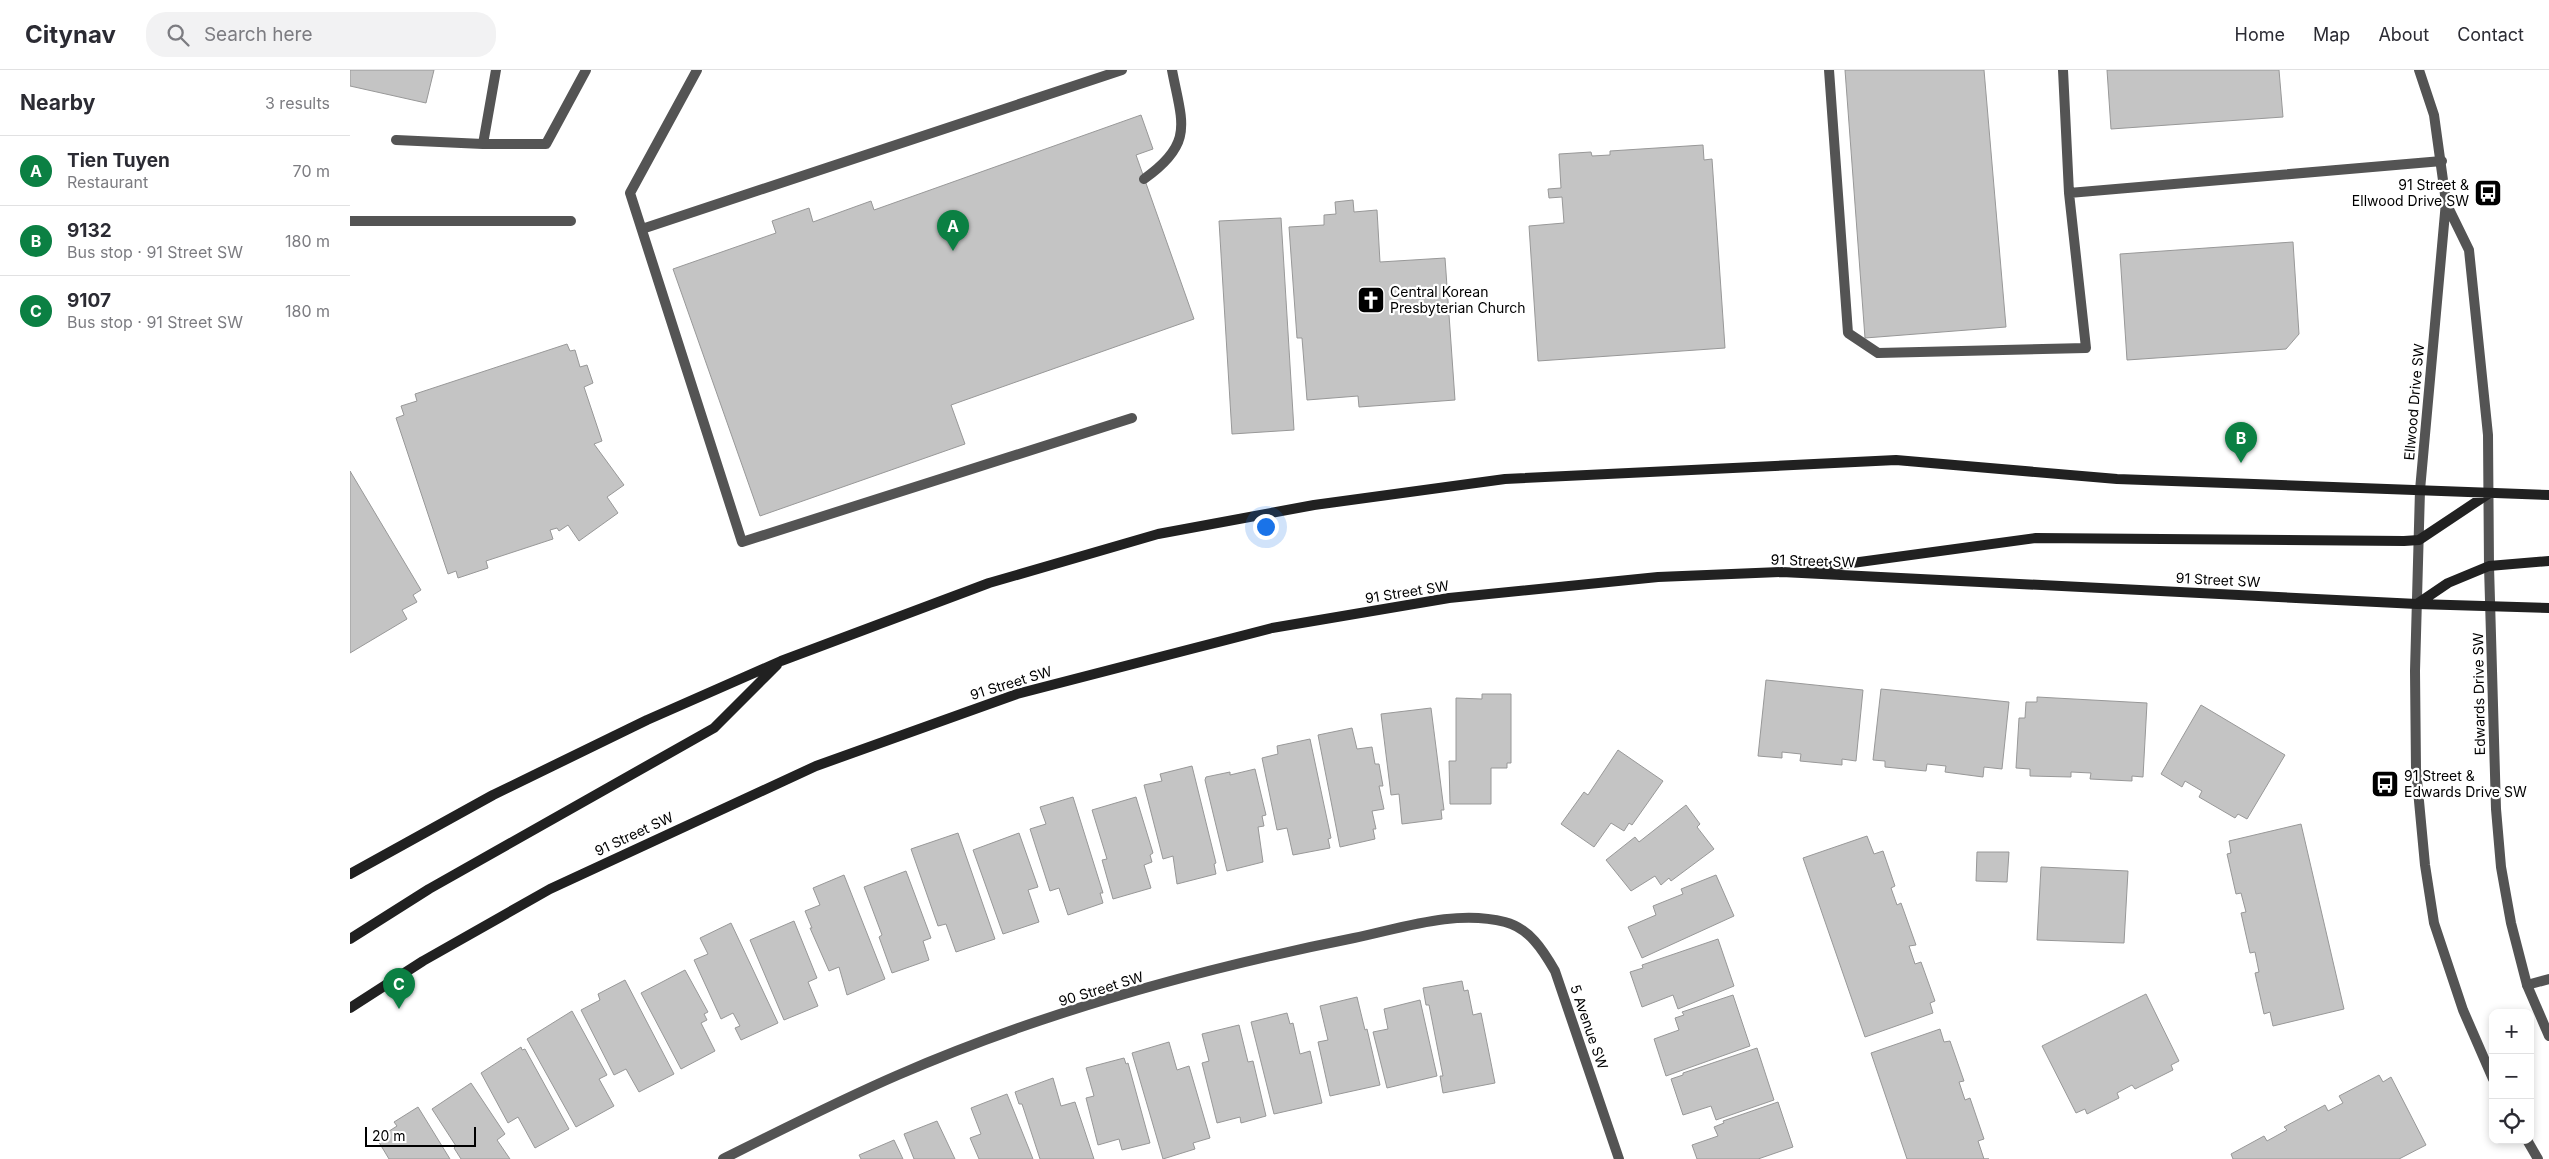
<!DOCTYPE html>
<meta charset="utf-8">
<style>
:root{--surface:#fff;--page:#f2f2f3;--text:#2b2b33;--muted:#7c7c81;--line:#e1e1e2;--accent:#0b8043}
body{margin:0;font-family:Inter,sans-serif;background:var(--page);color:var(--text)}
.controls{position:absolute;right:15px;bottom:15px;display:grid;overflow:hidden;border-radius:10px;box-shadow:0 2px 8px #0003}
.controls button{width:45px;height:45px;display:grid;place-items:center;padding:0;border:0;border-bottom:1px solid var(--line);background:var(--surface);color:var(--text);font:25px sans-serif}
.scale{position:absolute;left:15px;bottom:12px;width:111px;box-sizing:border-box;padding-left:5px;border:2px solid #000;border-top:0;font-size:14px;line-height:18px;white-space:nowrap;color:#000;-webkit-text-stroke:4px #fff;paint-order:stroke}
.you{position:absolute;left:915px;top:456px;width:18px;height:18px;margin:-12px;border:4px solid #fff;border-radius:50%;background:#1a73e8;box-shadow:0 0 0 8px #1a73e833}
.badge{display:grid;place-items:center;width:32px;height:32px;border-radius:50%;background:var(--accent);color:#fff;font-size:16px;font-weight:700}
.pin{position:absolute;translate:-50% -41px;filter:drop-shadow(0 1px 2px #0008)}
.pin::after{content:'';position:absolute;top:26px;width:18px;height:15px;background:inherit;clip-path:polygon(0 0,100% 0,50% 100%)}
.list{margin:0;padding:0;list-style:none}
h2{display:flex;justify-content:space-between;align-items:center;height:65px;margin:0;padding:0 20px;font-size:21px}
h2 small{font-size:16px;font-weight:400;color:var(--muted)}
.list li{display:grid;grid-template-columns:32px 1fr auto;gap:15px;align-items:center;box-sizing:border-box;height:70px;padding:0 20px;border-top:1px solid var(--line)}
.list b{display:block;font-size:19px;white-space:nowrap}
.list p{margin:0;font-size:16px;white-space:nowrap;color:var(--muted)}
.list em{font-size:16px;font-style:normal;color:var(--muted)}
.icon{flex:none;width:28px;height:28px;fill:none;stroke:currentColor;stroke-width:2;stroke-linecap:round;stroke-linejoin:round}
.map{position:relative;flex:none;width:2199px;height:1089px;overflow:hidden}
header{display:flex;align-items:center;gap:30px;box-sizing:border-box;height:70px;padding:0 25px;background:var(--surface);border-bottom:1px solid var(--line)}
header strong{font-size:24px}
nav{display:flex;gap:28px;margin-inline-start:auto;font-size:18px}
.search{width:350px;height:45px;background:var(--page);display:flex;align-items:center;gap:12px;box-sizing:border-box;padding:0 18px;border-radius:20px;color:var(--muted);font-size:19px}
main{display:flex}
aside{flex:1;background:var(--surface)}
.map>svg:first-child{display:block}
</style>
<header>
<strong>Citynav</strong>
<div class="search"><svg class="icon" aria-label="search" viewBox="0 0 24 24"><circle cx="10" cy="10" r="6"/><path d="M15 15l6 6"/></svg>Search here</div>
<nav><a>Home</a><a>Map</a><a>About</a><a>Contact</a></nav>
</header>
<main>
<aside>
<h2>Nearby<small>3 results</small></h2>
<ul class="list">
<li><span class="badge">A</span><div><b>Tien Tuyen</b><p>Restaurant</p></div><em>70 m</em></li>
<li><span class="badge">B</span><div><b>9132</b><p>Bus stop · 91 Street SW</p></div><em>180 m</em></li>
<li><span class="badge">C</span><div><b>9107</b><p>Bus stop · 91 Street SW</p></div><em>180 m</em></li>
</ul>
</aside>
<div class="map">
<svg width="2199" height="1089" viewBox="0 0 2199 1089">
<rect width="100%" height="100%" fill="#fff"/>
<path fill="#c4c4c4" stroke="#989898" d="M0 0H84L76 33 0 16Z
M1495 0H1634L1656 257 1515 268Z
M1757 0H1929L1933 47 1761 59Z
M791 45 803 79 786 85 844 249 601 335 615 374 410 446 323 199 426 163 422 151 459 138 463 152 521 131 524 140Z
M1353 75 1354 90 1362 89 1375 278 1188 291 1179 156 1214 153 1212 127 1199 128 1198 119 1211 118 1209 84 1241 82 1242 86 1260 85V81Z
M1003 130 1004 142 1027 140 1030 192 1095 188 1105 330 1009 337 1008 326 957 330 952 268H947L939 157 974 155V145L986 144 985 132Z
M931 148 944 360 882 364 869 151Z
M1943 172 1949 264 1936 279 1777 290 1770 184Z
M217 274 220 281 225 280 230 297 237 295 243 313 234 317 252 371 244 374 274 415 257 427 268 443 229 471 218 455 209 461 207 458 200 460 203 469 136 491 138 498 108 508 106 501 98 504 46 348 54 345 51 336 67 331 65 324Z
M0 401 71 520 63 525 67 532 52 540 57 549 0 583Z
M1416 610 1513 620 1506 691 1492 689V695L1450 691 1451 684 1432 682V688L1408 686Z
M1531 619 1659 632 1652 699 1634 697 1633 707 1595 702 1596 696 1577 694 1576 701 1535 697V691L1523 690Z
M1132 624H1161V693H1157V698H1141V734H1100L1099 691H1106V628L1132 629Z
M1687 627 1797 633 1793 707 1782 706V711L1740 709 1741 703 1721 702V707L1680 706V699L1666 698 1669 648H1675L1676 632H1687Z
M1851 635 1935 685 1897 749 1888 744 1885 748 1849 727 1852 721 1835 711 1832 717 1811 704Z
M1081 638 1094 740H1091L1092 749 1052 754 1049 724 1041 725 1031 644Z
M1002 658 1007 679 1022 677 1025 694H1029L1033 716H1029L1034 739 1022 741 1026 759H1023L1025 769 990 777 968 665Z
M960 669 981 768 978 769 980 778 943 785 937 758 927 760 912 688 928 684 927 676Z
M1268 680 1313 711 1282 755 1279 753 1274 761 1261 753 1244 777 1211 754 1234 722 1238 725Z
M842 696 866 793 864 794 866 804 827 814 823 786 813 789 794 715 812 711 810 704Z
M905 699 916 745 912 746 914 756 908 757 913 792 877 801 855 710 856 707 880 702V705Z
M723 727 753 823H750L753 833 718 845 709 818 700 821 680 759 696 754 690 737Z
M786 727 803 783 800 785 802 792 794 795 801 818 763 829 752 790 757 789 742 740Z
M1336 735 1350 754 1347 757 1364 779 1321 811 1319 808 1311 815 1305 806 1281 821 1256 790 1285 767 1289 772Z
M1951 754 1994 939 1923 956 1920 942 1914 944 1905 903 1909 902 1905 882 1900 883 1891 843 1896 842 1891 823 1886 824 1877 784 1881 783 1879 771Z
M608 763 645 869 606 882 596 854 588 856 561 779Z
M669 763 688 817 678 820 689 852 653 864 623 780Z
M1517 766 1524 784 1533 781 1545 816 1541 818 1547 835 1551 833 1566 875 1559 876 1565 894 1571 892 1585 931 1580 933 1583 943 1515 967 1453 788Z
M1627 782H1659L1657 812 1626 811Z
M1691 797 1778 801 1774 873 1687 870Z
M556 801 581 868 573 871 579 890 542 903 529 867 532 865 514 817Z
M494 805 535 909 497 925 489 897 479 901 460 858H462L455 841 470 835 463 818Z
M1366 805 1384 846 1292 888 1278 857 1306 845 1303 836 1333 824 1331 819Z
M444 851 467 908 458 912 468 936 434 950 400 870Z
M381 853 428 953 391 970 385 958 390 956 383 943 371 949 344 890 358 884 350 868Z
M1368 869 1384 916 1328 939 1323 925 1292 937 1280 902 1293 898 1292 895Z
M335 900 358 942 354 944 357 950 351 953 365 981 331 999 291 923Z
M275 910 324 1004 289 1022 276 999 264 1005 231 940 250 930 248 924Z
M1112 911 1114 921 1118 920 1123 945 1131 943 1145 1013 1093 1023 1090 1006H1093L1079 935H1076L1073 918Z
M1796 924 1829 991 1821 995 1823 1000 1785 1019 1782 1015 1767 1023 1769 1028 1737 1044 1735 1039 1726 1043 1692 976Z
M1383 925 1400 976 1316 1006 1304 969 1329 960 1325 948 1334 945 1332 942Z
M1007 927 1015 960 1017 959 1030 1015 980 1026 968 972 978 970 970 936Z
M1070 930 1087 1006 1037 1018 1023 962 1038 959 1034 939Z
M222 941 257 1005 249 1009 264 1036 226 1057 177 969Z
M937 943 940 954 943 953 950 984 960 981 972 1033 924 1044 901 952Z
M889 955 898 992 903 991 916 1046 891 1053 890 1047 867 1053 852 993 859 991 852 964Z
M1590 959 1594 972 1600 971 1614 1011 1609 1012 1615 1030 1620 1028 1634 1069 1628 1071 1634 1089H1639H1557L1521 983Z
M819 972 827 1000 839 996 860 1068 843 1073 845 1079 813 1089 782 983Z
M171 977 172 980 175 979 219 1059 185 1078 168 1047 158 1053 131 1003Z
M1407 978 1424 1030 1366 1050 1361 1036 1333 1045 1321 1009 1333 1005V1003Z
M774 988 776 994 778 993 800 1073 772 1080 769 1069 748 1075 736 1028 744 1026 736 998Z
M2029 1005 2033 1012 2041 1007 2076 1075 2049 1089H1883L1881 1084 1914 1066 1917 1071 1937 1060 1934 1057 1975 1035 1978 1041 1993 1033 1989 1026Z
M703 1008 711 1036 725 1032 744 1089H690L672 1034H669L665 1022Z
M121 1013 155 1064 147 1070 160 1089H111L104 1078 106 1076 82 1039Z
M657 1024 683 1089H629L620 1068 631 1064 621 1038Z
M1428 1032 1443 1077 1408 1089H1347L1342 1075 1368 1066 1364 1057 1374 1053 1373 1051Z
M68 1037 100 1089H39L27 1069 47 1056 44 1052Z
M587 1051 605 1089H564L554 1064Z
M544 1070 553 1089H511L509 1085Z"/>
<g fill="none" stroke-linecap="round" stroke-linejoin="round">
<path stroke="#545454" stroke-width="10" d="M347 0 280 123 392 472 782 348
M1479 0 1498 263 1528 283 1736 278 1719 123 1713 0
M46 70 133 74 146 0
M133 74H196L236 0
M794 109C845 73 832 53 822 0
M1719 123 2092 91
M0 151H221
M292 159 772 0
M2177 915 2199 909"/>
<path stroke="#545454" stroke-width="10" d="M373 1089C431 1060 488 1031 548 1005 693 942 849 899 1004 868 1052 858 1106 839 1155 852 1179 858 1193 880 1205 901L1269 1089"/>
<path stroke="#545454" stroke-width="10" d="M2069 0 2084 45 2096 132 2070 420 2065 601 2066 699 2075 795 2084 853 2113 940 2143 1009
M2096 133 2119 180 2138 365 2139 496 2146 739 2151 797 2161 853 2177 915 2199 966
M2177 1070 2188 1089"/>
<path stroke="#212121" stroke-width="10" d="M1458 499 1686 468 2054 471 2069 470 2138 424
M2067 534 2098 513 2139 496 2199 491
M0 804 143 725 297 650 431 591 639 513 808 464 964 435 1155 409 1546 390 1767 409 2199 425
M0 869 79 819 364 658 427 595
M0 938 73 891 200 819 466 696 667 624 922 558 1099 528 1308 507 1432 502 2067 534 2199 538"/>
</g>
<defs>
<g id="bus-square" transform="scale(1.4375)"><rect x="-9" y="-9" width="18" height="18" rx="4" fill="#000" stroke="#fff"/><path d="M-5-6H5V4H4V6H2V4H-2V6H-4V4H-5ZM-3.5-4V0h7V-4ZM-3.5 1.2v1.5H-2V1.2ZM2 1.2v1.5H3.5V1.2Z" fill="#fff"/></g>
<g id="church-square" transform="scale(1.4375)"><rect x="-9" y="-9" width="18" height="18" rx="4" fill="#000" stroke="#fff"/><path d="M-1.2-6h2.4v3.5h3.3v2.4h-3.3V6h-2.4V-.1h-3.3v-2.4h3.3Z" fill="#fff"/></g>
</defs>
<g fill-rule="evenodd">
<use href="#bus-square" x="2138" y="123"/>
<use href="#church-square" x="1021" y="230"/>
<use href="#bus-square" x="2035" y="714"/>
</g>
<g text-anchor="middle" stroke-width="4.5" stroke-linejoin="round" paint-order="stroke">
<g font-size="14" fill="#000" stroke="#fff" text-anchor="start">
<text x="2119" y="120" text-anchor="end">91 Street &amp;<tspan x="2119" dy="16">Ellwood Drive SW</tspan></text>
<text x="1040" y="227">Central Korean<tspan x="1040" dy="16">Presbyterian Church</tspan></text>
<text x="2054" y="711">91 Street &amp;<tspan x="2054" dy="16">Edwards Drive SW</tspan></text>
</g>
<g font-size="14" fill="#000" stroke="#fff">
<text transform="translate(2064 332) rotate(-85)" y="5">Ellwood Drive SW</text>
<text transform="translate(1463 491) rotate(2)" y="5">91 Street SW</text>
<text transform="translate(1868 510) rotate(3)" y="5">91 Street SW</text>
<text transform="translate(1057 522) rotate(-9)" y="5">91 Street SW</text>
<text transform="translate(661 613) rotate(-17)" y="5">91 Street SW</text>
<text transform="translate(2129 624) rotate(-91)" y="5">Edwards Drive SW</text>
<text transform="translate(284 764) rotate(-25)" y="5">91 Street SW</text>
<text transform="translate(751 919) rotate(-17)" y="5">90 Street SW</text>
<text transform="translate(1239 957) rotate(71)" y="5">5 Avenue SW</text>
</g>
</g>
</svg>
<div class="controls">
<button>+</button>
<button>−</button>
<button><svg class="icon" aria-label="locate" viewBox="0 0 24 24"><circle cx="12" cy="12" r="6"/><path d="M12 2v4M12 18v4M2 12h4M18 12h4"/></svg></button>
</div>
<div class="scale">20 m</div>
<div class="you"></div>
<div class="pin badge" style="left:603px;top:181px">A</div>
<div class="pin badge" style="left:1891px;top:393px">B</div>
<div class="pin badge" style="left:49px;top:939px">C</div>
</div>
</main>
